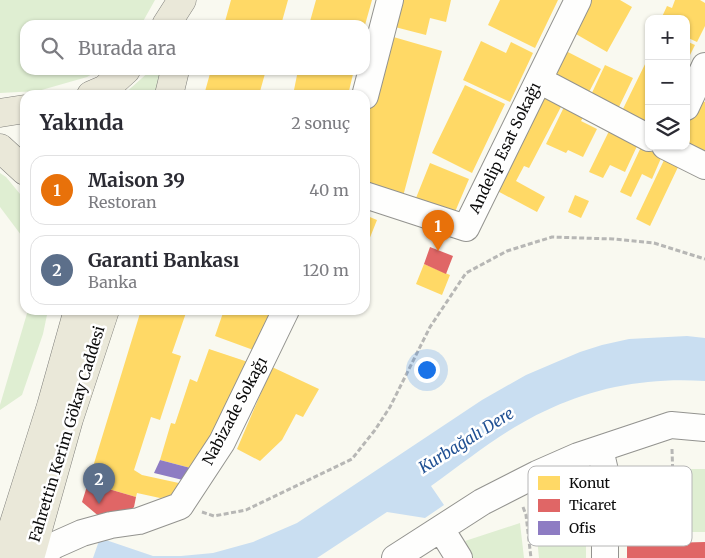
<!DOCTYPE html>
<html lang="tr">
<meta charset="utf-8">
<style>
:root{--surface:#fff;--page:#f2f2f3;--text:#2b2b33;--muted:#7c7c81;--line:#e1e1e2;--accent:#2563eb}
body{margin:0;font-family:Merriweather,serif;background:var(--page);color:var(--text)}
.controls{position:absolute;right:15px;top:15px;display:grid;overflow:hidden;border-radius:10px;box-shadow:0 1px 4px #0004}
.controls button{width:45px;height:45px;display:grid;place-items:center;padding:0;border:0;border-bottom:1px solid var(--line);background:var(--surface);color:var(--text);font:25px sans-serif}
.you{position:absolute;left:426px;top:369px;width:18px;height:18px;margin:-12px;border:4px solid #fff;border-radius:50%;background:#1a73e8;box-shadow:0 0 0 8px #1a73e833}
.badge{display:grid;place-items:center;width:32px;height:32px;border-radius:50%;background:var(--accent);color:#fff;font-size:16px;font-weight:700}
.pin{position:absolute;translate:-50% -41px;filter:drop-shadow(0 1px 2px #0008)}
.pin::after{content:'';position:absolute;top:26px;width:18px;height:15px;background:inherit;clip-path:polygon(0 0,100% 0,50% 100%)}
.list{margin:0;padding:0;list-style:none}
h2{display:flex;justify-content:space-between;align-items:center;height:65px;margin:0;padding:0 20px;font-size:21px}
h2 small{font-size:16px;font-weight:400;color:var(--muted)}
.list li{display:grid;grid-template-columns:32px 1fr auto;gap:15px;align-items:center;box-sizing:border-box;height:70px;margin:0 10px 10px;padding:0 10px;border:1px solid var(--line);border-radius:15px}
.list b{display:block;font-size:19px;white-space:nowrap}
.list p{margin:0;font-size:16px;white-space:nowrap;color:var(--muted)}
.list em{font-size:16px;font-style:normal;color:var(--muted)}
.icon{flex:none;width:28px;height:28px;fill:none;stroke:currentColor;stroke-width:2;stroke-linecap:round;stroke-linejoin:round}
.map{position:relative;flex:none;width:705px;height:558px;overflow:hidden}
.search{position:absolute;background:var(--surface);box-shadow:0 1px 4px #0004;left:20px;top:20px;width:350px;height:55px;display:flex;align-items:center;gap:12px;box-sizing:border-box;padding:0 18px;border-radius:15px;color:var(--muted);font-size:19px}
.panel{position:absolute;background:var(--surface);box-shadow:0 1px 4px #0004;left:20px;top:90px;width:350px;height:225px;border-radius:15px}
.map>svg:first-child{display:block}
</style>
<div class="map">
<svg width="705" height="558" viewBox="0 0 705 558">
<rect width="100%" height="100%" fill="#f9f9f0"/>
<path fill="#dfeed2" d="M0 0H155L141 25H25V70H99L87 77 38 91 0 93Z
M151 70H167L161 95H123Z
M0 173 6 177 25 200V243L24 239 0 207Z
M28 310H48L43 334 22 395 0 410V405Z
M679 469H705V532H679Z
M586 500V558H539L535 519Z
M520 523 524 558H472L465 541Z"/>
<path fill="#c9def1" d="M687 336 705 338V381C686 380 667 380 648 382 604 386 560 401 522 423 490 441 461 465 431 486L444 505 425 518 387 512 317 558H93L100 538 153 556H181L213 553 253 542 297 523 482 400 526 375 580 352 602 345 629 339Z"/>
<path fill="#ffd966" d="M231 0H288L281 25H224Z
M316 0H372L365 25H309Z
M398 0H451L446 22 430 18 426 35 391 26Z
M500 0H558L535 48 488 25Z
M586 0H620L632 7 607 52 569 30Z
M675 0H700L705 3V26L697 42 686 37V19H661L667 6 672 8Z
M390 36 442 51 402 200 365 189V127Z
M481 41 506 53 511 42 533 53 510 102 463 80Z
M686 41 695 45 686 63Z
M564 50 601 69 588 94 551 75Z
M649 56V126L621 113Z
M605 65 633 78 617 111 590 97Z
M211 70H266L259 95H204Z
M298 70H354L348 95H293Z
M465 85 505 104 472 173 432 153Z
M542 92 563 103 529 168 524 166 516 181 545 197 537 212 490 187Z
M695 98 705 102V156L686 147V118Z
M564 107 584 116 581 121 597 129 583 157 568 150 566 153 546 144Z
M610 129 638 144 625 172 610 165 603 178 589 172Z
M641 147 662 156 652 179 642 174 631 197 620 192Z
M665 158 679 165 650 226 636 219Z
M430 163 469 179 452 219 414 203Z
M575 195 589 201 581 218 568 212Z
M365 215 377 220 365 250Z
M424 264 450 275 442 295 416 284Z
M141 310H187L172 353 181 356 160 420 151 417 134 470 142 475 188 485 181 495 160 498 137 493 136 497 88 483Z
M224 310H271L256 351 215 336Z
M209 349 248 362 198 470 160 460 171 423 175 424 190 379 197 382Z
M272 367 319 389 303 417 296 414 282 440 260 461 237 449Z"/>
<path fill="#e06666" d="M430 247 453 256 446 274 424 264Z
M88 483 136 497 134 507 128 513 101 518 82 502Z
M705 542V558H627V544Z"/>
<path fill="#8e7cc3" d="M160 460 198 470 191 482 154 473Z"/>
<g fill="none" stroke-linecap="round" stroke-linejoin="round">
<g stroke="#93938f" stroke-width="28">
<path id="minor" d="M539 80 649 138
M365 96 390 0
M686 107 705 66
M665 146 705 166
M365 195 466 228 578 0
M600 449 605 471V558
M441 529 459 558
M37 558 55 545 82 533 111 525 139 521 180 506 222 442 286 310
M395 558 482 502 537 474 578 456 671 425 705 428"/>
</g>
<g stroke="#80807c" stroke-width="29">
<path id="major" d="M166 25 182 0
M91 95 105 89 126 70
M169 95 175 70
M0 113 25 109
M0 148 25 171
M3 558 51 406 78 310
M30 558 69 419 105 310"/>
</g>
<path stroke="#b7b7b5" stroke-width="3" stroke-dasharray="5 2.5" stroke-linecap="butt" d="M672 449 675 543
M523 507 526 515 531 558
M202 512 214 516 246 510 352 459 375 430 390 407 430 327 466 273 507 251 552 237 613 239 654 243 705 259"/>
<use href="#minor" stroke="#fefefd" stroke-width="26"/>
<use href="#major" stroke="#eae8d9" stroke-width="28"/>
</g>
<g text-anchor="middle" stroke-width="5" stroke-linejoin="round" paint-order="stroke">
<g font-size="15" fill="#0c0c0c" stroke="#fff">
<text transform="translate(505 148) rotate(-64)" y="5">Andelip Esat Sokağı</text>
<text transform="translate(235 411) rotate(-62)" y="5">Nabizade Sokağı</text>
<text transform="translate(67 434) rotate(-73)" y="5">Fahrettin Kerim Gökay Caddesi</text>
</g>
<g font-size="16" font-style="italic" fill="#205093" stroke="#fff">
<text transform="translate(466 440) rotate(-32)" y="6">Kurbağalı Dere</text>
</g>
</g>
<rect x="528" y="466" width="164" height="80" rx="8" fill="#fff" stroke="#b6b6b6" stroke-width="1"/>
<rect x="538" y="476" width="22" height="14" fill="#ffd966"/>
<rect x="538" y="499" width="22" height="13" fill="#e06666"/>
<rect x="538" y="521" width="22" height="14" fill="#8e7cc3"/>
<g font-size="14" fill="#0c0c0c">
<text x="569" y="488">Konut</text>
<text x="569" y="510">Ticaret</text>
<text x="569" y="533">Ofis</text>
</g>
</svg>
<div class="controls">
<button>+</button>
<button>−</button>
<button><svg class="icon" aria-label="layers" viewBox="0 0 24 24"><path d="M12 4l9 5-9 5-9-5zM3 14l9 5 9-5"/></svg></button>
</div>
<div class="you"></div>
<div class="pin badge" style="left:438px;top:251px;background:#e8710a">1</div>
<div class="pin badge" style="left:99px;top:504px;background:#5c6f8a">2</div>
<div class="search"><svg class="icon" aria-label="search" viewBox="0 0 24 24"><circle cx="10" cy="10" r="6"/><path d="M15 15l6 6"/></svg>Burada ara</div>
<section class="panel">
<h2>Yakında<small>2 sonuç</small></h2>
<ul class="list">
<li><span class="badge" style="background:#e8710a">1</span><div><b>Maison 39</b><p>Restoran</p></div><em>40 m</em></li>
<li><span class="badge" style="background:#5c6f8a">2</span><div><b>Garanti Bankası</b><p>Banka</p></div><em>120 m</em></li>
</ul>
</section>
</div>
